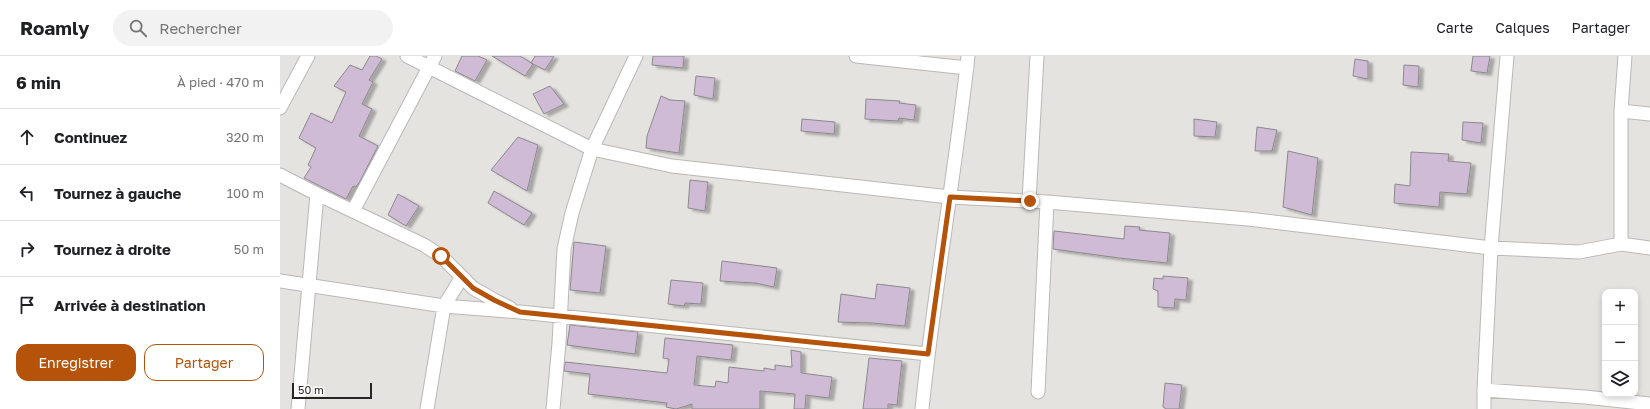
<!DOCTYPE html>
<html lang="fr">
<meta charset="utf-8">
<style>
:root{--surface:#fff;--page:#f2f2f2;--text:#202124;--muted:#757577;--line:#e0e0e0;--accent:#b45309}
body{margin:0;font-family:"Golos Text",sans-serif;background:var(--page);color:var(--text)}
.controls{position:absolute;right:12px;bottom:12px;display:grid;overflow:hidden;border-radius:8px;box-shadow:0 2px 6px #0003}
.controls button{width:36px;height:36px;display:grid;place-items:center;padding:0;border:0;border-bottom:1px solid var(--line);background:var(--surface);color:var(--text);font:20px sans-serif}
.scale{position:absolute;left:12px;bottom:10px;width:80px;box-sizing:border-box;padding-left:4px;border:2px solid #272625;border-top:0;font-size:11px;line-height:14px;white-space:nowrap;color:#272625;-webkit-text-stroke:3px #fff;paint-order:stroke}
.stop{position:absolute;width:12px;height:12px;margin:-9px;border:3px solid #b45309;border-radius:50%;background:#fff}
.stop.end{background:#b45309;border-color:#fff;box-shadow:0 1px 4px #0008}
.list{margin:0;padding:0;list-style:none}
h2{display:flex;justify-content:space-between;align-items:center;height:52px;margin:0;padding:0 16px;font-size:17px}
h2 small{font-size:13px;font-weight:400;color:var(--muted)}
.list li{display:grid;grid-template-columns:26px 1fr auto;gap:12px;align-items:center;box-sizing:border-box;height:56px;padding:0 16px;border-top:1px solid var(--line)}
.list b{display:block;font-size:15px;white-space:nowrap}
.list em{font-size:13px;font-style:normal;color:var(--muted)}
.actions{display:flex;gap:8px;padding:12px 16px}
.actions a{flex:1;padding:9px 0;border:1px solid var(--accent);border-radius:12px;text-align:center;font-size:14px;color:var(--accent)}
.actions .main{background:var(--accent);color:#fff}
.icon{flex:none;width:22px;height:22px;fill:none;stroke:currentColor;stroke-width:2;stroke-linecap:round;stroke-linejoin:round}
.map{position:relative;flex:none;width:1370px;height:353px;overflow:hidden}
header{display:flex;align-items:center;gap:24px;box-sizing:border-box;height:56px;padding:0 20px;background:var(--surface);border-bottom:1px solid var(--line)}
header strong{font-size:19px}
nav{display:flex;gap:22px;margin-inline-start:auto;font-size:14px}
.search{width:280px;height:36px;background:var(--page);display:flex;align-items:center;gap:10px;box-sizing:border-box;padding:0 14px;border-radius:22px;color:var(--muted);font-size:15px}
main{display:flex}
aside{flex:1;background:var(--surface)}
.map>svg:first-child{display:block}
</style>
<header>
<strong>Roamly</strong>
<div class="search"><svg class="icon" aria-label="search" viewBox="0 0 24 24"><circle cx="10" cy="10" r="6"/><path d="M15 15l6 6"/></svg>Rechercher</div>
<nav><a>Carte</a><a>Calques</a><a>Partager</a></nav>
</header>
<main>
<aside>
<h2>6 min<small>À pied · 470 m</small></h2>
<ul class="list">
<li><svg class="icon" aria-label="ahead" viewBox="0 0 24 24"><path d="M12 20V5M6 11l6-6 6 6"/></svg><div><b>Continuez</b></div><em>320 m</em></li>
<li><svg class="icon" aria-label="left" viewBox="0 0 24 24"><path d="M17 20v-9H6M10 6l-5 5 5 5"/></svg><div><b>Tournez à gauche</b></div><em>100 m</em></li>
<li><svg class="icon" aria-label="right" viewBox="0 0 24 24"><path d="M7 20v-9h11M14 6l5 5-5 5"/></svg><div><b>Tournez à droite</b></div><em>50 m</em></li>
<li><svg class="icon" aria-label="arrive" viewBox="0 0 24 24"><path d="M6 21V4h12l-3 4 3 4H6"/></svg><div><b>Arrivée à destination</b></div></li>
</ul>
<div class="actions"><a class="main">Enregistrer</a><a>Partager</a></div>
</aside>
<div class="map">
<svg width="1370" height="353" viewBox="0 0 1370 353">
<defs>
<filter id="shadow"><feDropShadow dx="4.5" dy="2.5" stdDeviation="1" flood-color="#0004"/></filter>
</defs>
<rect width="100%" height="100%" fill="#e5e3e0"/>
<path fill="#d0bbd6" stroke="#8b898c" filter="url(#shadow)" d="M90 0H96L102 3 89 24 93 26 82 48 92 53 79 80 98 90 79 127 75 131 73 130 66 143 24 122 31 111 28 109 36 92 19 82 31 57 52 67 66 36 54 30 70 9 82 14Z
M182 0H198L207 4 195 25 175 15Z
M212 0H240L253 8 245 20Z
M255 0H274L265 14 251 7Z
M373 0H404L403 12 372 9Z
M1193 0H1210L1207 17 1191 15Z
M1075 3 1088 5V23L1073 20Z
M1124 9 1139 10 1138 31 1123 29Z
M416 20 435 22 433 43 414 39Z
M270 30 284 48 264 58 253 38Z
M381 40 390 44 405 45 399 97 366 92 367 80Z
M586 43 620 45 619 47 636 49 634 64 619 62 618 65 585 63Z
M522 63 555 66 554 78 521 75Z
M914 63 937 66 935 81 914 80Z
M1183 66 1203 67 1201 87 1182 84Z
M977 71 997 74 992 95H975Z
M238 81 258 89 247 135 211 114Z
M1008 95 1038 102 1032 159 1003 151Z
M1131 96 1169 98 1168 105 1191 107 1187 138 1160 136 1159 151 1114 147 1115 128 1130 130Z
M410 124 428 126 425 155 408 152Z
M214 135 252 157 244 169 208 147Z
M118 138 139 150 126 170 108 159Z
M845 170 860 171 859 174 890 177 887 207 839 202 773 193 774 175 844 183Z
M294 186 326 190 320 237 290 234Z
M442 205 497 212 494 231 475 227 440 225Z
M883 220 908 222 906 244 895 243 894 252 878 251V235L873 233 874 222 883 223Z
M391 224 423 227 421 248 405 247 404 250 388 248Z
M597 228 630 232 625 270 592 267 558 266 561 238 595 243Z
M290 269 358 276 355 298 287 289Z
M385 282 453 289 451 304 417 300 414 329 435 331 436 325 448 327 449 311 484 315V312L495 314V309L512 311 511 294 521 296V317L552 321 549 342 526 339 525 353H514L515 338 480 335V353H412V348L396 353 386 351 387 347 308 338 310 318 284 315 285 306 387 317 389 303 383 302Z
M589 302 622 305 617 349 608 348V353H583Z
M885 327 902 329 899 353H886L883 351Z"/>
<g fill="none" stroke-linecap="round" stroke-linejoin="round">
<g stroke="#bab8b6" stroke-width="15">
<path id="minor" d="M127 0 312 93 392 110 670 141 767 146 968 163 1211 192 1299 196 1341 188 1370 192
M576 0 687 12
M0 52 28 0
M1341 55 1370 58
M0 119 37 138 144 189 161 200 193 232 214 244 230 252
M749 145 757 0
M73 155 155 0
M1341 188V55L1345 0
M0 225 164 250 240 256 648 298
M1204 334 1305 341 1370 348
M758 336 767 146
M18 353 37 138
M147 353 164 250 182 221
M273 353 279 287 284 193 292 157 312 93 356 0
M642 353C654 235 675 118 688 0
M1204 353V334L1211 192 1227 0"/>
</g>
<use href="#minor" stroke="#fff" stroke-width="13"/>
</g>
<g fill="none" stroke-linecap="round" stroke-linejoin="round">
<path stroke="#b45309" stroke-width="5" d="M161 200 193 232 214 244 240 256 648 298 670 141 750 145"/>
</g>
</svg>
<div class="controls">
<button>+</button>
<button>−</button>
<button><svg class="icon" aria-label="layers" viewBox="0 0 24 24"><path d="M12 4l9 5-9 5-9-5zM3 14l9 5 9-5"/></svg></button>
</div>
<div class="scale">50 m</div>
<div class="stop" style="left:161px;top:200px"></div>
<div class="stop end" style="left:750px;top:145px"></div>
</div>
</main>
